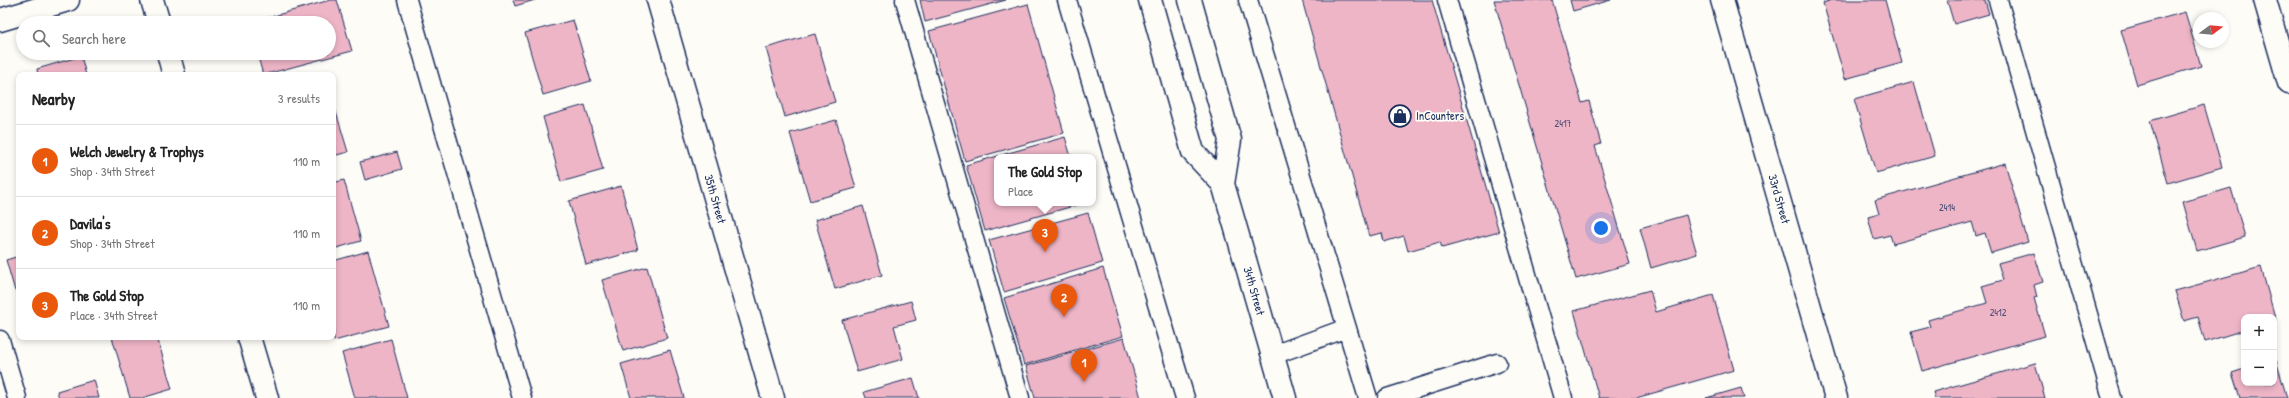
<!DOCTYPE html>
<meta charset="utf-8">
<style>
:root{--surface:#fff;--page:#f2f2f2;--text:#222;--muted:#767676;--line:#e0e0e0;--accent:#ea580c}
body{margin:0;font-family:"Patrick Hand",sans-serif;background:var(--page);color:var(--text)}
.controls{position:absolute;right:12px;bottom:12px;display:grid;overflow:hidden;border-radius:8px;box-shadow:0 2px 6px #0003}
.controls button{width:36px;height:36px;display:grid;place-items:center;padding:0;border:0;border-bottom:1px solid var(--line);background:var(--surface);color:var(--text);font:20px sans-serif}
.compass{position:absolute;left:2193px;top:12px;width:36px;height:36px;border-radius:50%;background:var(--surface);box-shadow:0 2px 6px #0003;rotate:74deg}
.you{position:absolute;left:1601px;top:228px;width:14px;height:14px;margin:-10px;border:3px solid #fff;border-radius:50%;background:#1a73e8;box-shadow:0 0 0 6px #1a73e833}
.badge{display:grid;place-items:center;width:26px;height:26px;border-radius:50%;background:var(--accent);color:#fff;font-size:13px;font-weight:700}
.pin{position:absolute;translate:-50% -33px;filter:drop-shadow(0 1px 2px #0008)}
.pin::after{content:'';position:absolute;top:21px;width:14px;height:12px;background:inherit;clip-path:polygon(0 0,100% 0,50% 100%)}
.popup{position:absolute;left:994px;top:154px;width:102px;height:52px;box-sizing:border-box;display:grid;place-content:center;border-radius:8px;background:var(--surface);filter:drop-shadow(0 1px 3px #0005);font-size:13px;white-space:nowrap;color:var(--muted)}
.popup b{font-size:15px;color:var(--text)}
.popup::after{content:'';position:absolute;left:50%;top:100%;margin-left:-8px;border:8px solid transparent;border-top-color:var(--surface)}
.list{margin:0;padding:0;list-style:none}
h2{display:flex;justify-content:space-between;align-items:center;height:52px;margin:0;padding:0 16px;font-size:17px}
h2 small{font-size:13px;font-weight:400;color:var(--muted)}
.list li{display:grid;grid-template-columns:26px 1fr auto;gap:12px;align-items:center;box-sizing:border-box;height:72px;padding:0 16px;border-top:1px solid var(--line)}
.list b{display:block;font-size:15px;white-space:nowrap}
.list p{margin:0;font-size:13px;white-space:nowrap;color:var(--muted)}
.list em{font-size:13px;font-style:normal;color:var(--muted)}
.icon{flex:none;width:22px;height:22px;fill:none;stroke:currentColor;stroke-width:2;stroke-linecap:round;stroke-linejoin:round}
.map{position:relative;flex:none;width:2289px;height:398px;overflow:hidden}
.search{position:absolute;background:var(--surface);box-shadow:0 2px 6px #0003;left:16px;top:16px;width:320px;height:44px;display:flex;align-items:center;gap:10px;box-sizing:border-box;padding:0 14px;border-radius:22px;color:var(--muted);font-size:15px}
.panel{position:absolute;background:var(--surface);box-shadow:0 2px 6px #0003;left:16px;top:72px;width:320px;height:268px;border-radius:8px}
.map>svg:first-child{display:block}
</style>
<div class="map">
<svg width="2289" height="398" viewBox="0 0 2289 398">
<rect width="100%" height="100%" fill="#fdfcf7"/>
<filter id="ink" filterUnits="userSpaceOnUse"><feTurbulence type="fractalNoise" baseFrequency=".025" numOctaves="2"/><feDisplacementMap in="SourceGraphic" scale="8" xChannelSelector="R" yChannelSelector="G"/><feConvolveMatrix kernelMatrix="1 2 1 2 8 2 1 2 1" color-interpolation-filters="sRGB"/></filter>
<g filter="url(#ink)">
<path fill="#eeb5c7" stroke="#1b2f5e" d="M330 0H337L352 51 263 75 257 53H329V23H249Z
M513 0H535L515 6Z
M920 0H1006L925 22Z
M1302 0H1432L1499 232 1442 248 1440 242 1408 251 1404 236 1384 242 1382 233 1369 236Z
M1494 0H1552L1582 103 1589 101 1601 144 1595 146 1630 264 1576 279Z
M1570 0H1611L1573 11Z
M1832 0H1885L1902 63 1845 79 1823 3Z
M1947 0H1985L1989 14 1954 24Z
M1028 4 1064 133 965 161 929 31Z
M2185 12 2201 66 2137 85 2121 30Z
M573 20 591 81 543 95 525 33Z
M815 34 835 102 785 117 766 48Z
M81 56 86 75H38L37 69Z
M1914 82 1935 156 1876 173 1854 99Z
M333 102 348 152 333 156Z
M585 105 603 170 561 182 543 117Z
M2204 105 2222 167 2168 183 2150 121Z
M836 120 856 188 810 201 790 133Z
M1065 137 1071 157H997V203H1084L985 231 966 165Z
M397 152 402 169 365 180 360 162Z
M2005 163 2028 242 1991 253 1985 233 1976 236 1972 222 1893 244 1890 235 1874 239 1868 217 1879 214 1875 200Z
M344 180 361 241 333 249V183Z
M621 186 638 250 586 265 569 201Z
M2231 188 2245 237 2197 251 2183 202Z
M863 206 882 275 835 289 815 220Z
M1088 213 1102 263 1004 292 989 240Z
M1686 215 1697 254 1651 268 1640 228Z
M368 251 389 326 334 341 333 261Z
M2034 253 2043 282 2034 285 2037 297 2034 298 2045 336 1922 371 1911 332 1930 327 1928 320 1987 303 1982 286 2003 280 1998 263Z
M19 256V290L15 291 6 260Z
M647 267 667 338 623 351 602 280Z
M2261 267 2276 321 2274 322V317H2244V330L2205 342 2198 317 2184 321 2175 291Z
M1103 268 1123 336 1024 365 1004 298Z
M1650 290 1656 312 1713 295 1734 370 1636 398H1599L1574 311Z
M911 301 916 320 894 326 903 359 857 372 842 320Z
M112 337H157L172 389 142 398H130Z
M1124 338 1141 398H1035L1026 366Z
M391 339 407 398H355L342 353Z
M670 350 684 398H631L621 364Z
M2276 360 2287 398H2240L2232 373 2244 369V383H2274V361Z
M2035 363 2045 398H1935L1933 392Z
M913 378 919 398H866L864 392Z
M94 380 99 398H59L57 391Z
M1741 388 1744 398H1706Z"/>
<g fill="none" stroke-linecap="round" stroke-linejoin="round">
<g stroke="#1b2f5e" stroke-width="21">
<path id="service" d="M407 0 522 398
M905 0 1020 398
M1067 0 1185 398
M1248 0 1368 398
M1447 0 1563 398
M1998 0 2112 398
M0 340 17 398
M1273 355 1347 328
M1387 398 1497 363"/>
</g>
<g stroke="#1b2f5e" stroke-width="25">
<path id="minor" d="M152 0 159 23
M658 0 773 398
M1722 0 1836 398
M168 53 174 75
M249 337 267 398"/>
</g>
<g stroke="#1b2f5e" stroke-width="25">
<path id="tertiary" d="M2265 0 2289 83"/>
</g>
<g stroke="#1b2f5e" stroke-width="25">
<path id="secondary" d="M1150 0 1193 152 1223 184
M1190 0 1230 140 1223 184 1285 398
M0 20 68 0"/>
</g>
<use href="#service" stroke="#fdfcf7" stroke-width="18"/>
<use href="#minor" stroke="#fdfcf7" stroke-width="22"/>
<use href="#tertiary" stroke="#fdfcf7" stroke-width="22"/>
<use href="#secondary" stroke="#fdfcf7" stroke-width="22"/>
</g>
</g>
<defs>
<g id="shop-ring" transform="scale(1.15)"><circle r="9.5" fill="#fdfcf7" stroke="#1b2f5e" stroke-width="1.5"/><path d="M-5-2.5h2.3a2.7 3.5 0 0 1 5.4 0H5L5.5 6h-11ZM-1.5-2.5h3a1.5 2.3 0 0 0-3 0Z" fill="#1b2f5e"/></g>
</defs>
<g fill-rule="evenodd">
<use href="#shop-ring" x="1400" y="116"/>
</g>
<g text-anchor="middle" stroke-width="3.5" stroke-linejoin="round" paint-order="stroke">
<g font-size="10" fill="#505078">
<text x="1563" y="127">2417</text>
<text x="1947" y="211">2414</text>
<text x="1998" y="316">2412</text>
</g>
<g font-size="12" fill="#1b2f5e" stroke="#fdfcf7" text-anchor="start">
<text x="1416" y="120">InCounters</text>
</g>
<g font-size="12" fill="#1b2f5e" stroke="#fdfcf7">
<text transform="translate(715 199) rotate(74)" y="4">35th Street</text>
<text transform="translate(1779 199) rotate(74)" y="4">33rd Street</text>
<text transform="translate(1254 291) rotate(74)" y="4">34th Street</text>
</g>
</g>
</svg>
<div class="controls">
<button>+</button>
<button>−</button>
</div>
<svg class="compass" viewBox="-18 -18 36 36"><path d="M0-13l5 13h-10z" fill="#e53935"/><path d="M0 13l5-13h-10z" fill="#767676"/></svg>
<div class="you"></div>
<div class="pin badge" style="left:1084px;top:382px">1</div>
<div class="pin badge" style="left:1064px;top:317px">2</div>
<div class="pin badge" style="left:1045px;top:252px">3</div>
<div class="popup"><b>The Gold Stop</b>Place</div>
<div class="search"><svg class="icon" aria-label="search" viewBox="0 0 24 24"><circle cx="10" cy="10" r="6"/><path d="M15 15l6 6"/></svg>Search here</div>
<section class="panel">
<h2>Nearby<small>3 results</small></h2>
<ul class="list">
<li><span class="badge">1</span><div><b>Welch Jewelry &amp; Trophys</b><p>Shop · 34th Street</p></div><em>110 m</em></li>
<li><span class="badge">2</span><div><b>Davila's</b><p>Shop · 34th Street</p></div><em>110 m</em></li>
<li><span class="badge">3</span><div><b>The Gold Stop</b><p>Place · 34th Street</p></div><em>110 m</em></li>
</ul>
</section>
</div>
